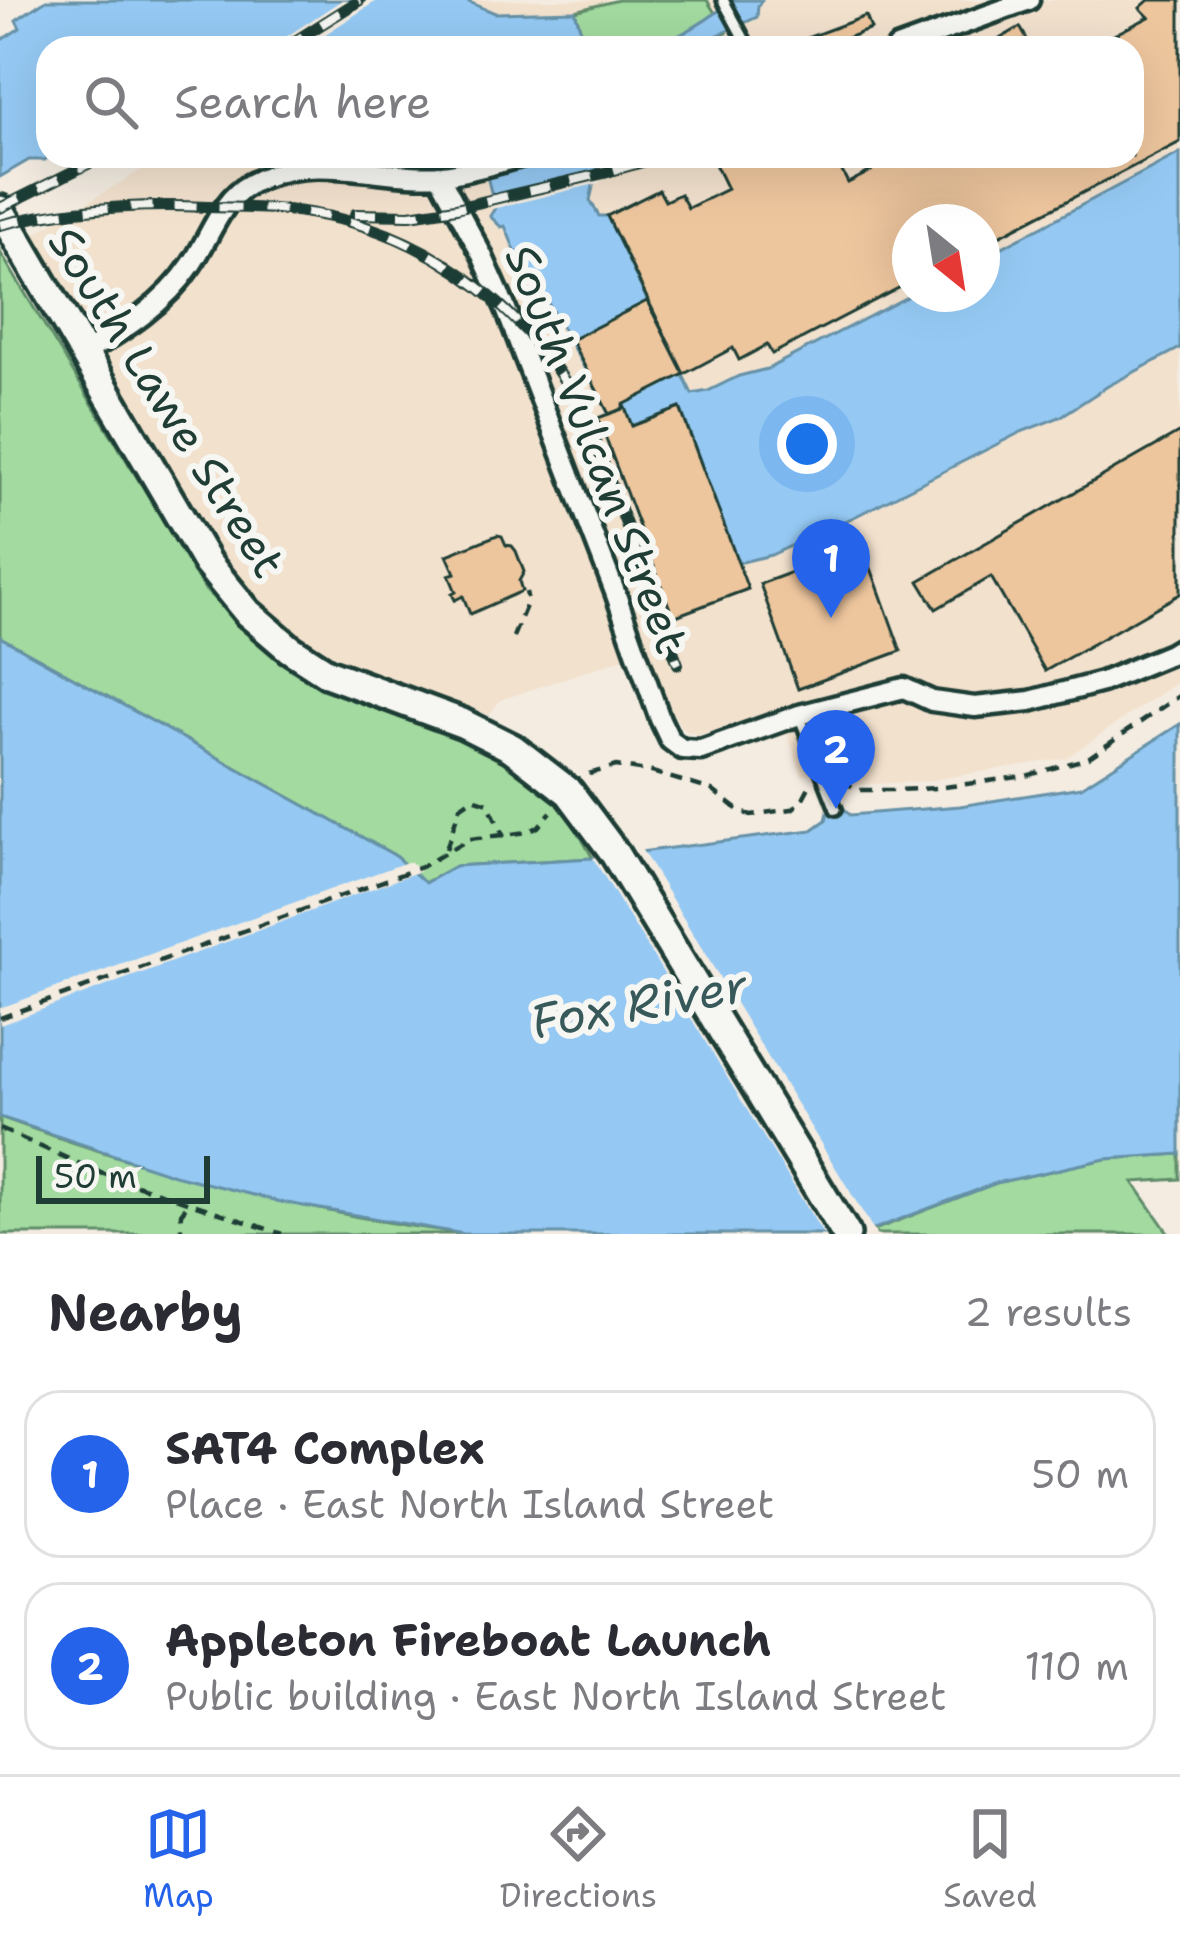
<!DOCTYPE html>
<meta charset="utf-8">
<style>
:root{--surface:#fff;--page:#f2f2f3;--text:#2b2b33;--muted:#7c7c81;--line:#e1e1e2;--accent:#2563eb}
body{margin:0;font-family:"Shantell Sans",sans-serif;background:var(--page);color:var(--text)}
.compass{position:absolute;left:892px;top:204px;width:108px;height:108px;border-radius:50%;background:var(--surface);box-shadow:0 12px 48px #0002;rotate:150deg}
.scale{position:absolute;left:36px;bottom:30px;width:174px;box-sizing:border-box;padding-left:12px;border:6px solid #1f3d34;border-top:0;font-size:33px;line-height:42px;white-space:nowrap;color:#1f3d34;-webkit-text-stroke:9px #f6f6f2;paint-order:stroke}
.you{position:absolute;left:807px;top:444px;width:42px;height:42px;margin:-30px;border:9px solid #fff;border-radius:50%;background:#1a73e8;box-shadow:0 0 0 18px #1a73e833}
.badge{display:grid;place-items:center;width:78px;height:78px;border-radius:50%;background:var(--accent);color:#fff;font-size:39px;font-weight:700}
.pin{position:absolute;translate:-50% -99px;filter:drop-shadow(0 3px 6px #0008)}
.pin::after{content:'';position:absolute;top:63px;width:42px;height:36px;background:inherit;clip-path:polygon(0 0,100% 0,50% 100%)}
.list{margin:0;padding:0;list-style:none}
h2{display:flex;justify-content:space-between;align-items:center;height:156px;margin:0;padding:0 48px;font-size:51px}
h2 small{font-size:39px;font-weight:400;color:var(--muted)}
.list li{display:grid;grid-template-columns:78px 1fr auto;gap:36px;align-items:center;box-sizing:border-box;height:168px;margin:0 24px 24px;padding:0 24px;border:3px solid var(--line);border-radius:36px}
.list b{display:block;font-size:45px;white-space:nowrap}
.list p{margin:0;font-size:39px;white-space:nowrap;color:var(--muted)}
.list em{font-size:39px;font-style:normal;color:var(--muted)}
.icon{flex:none;width:66px;height:66px;fill:none;stroke:currentColor;stroke-width:2;stroke-linecap:round;stroke-linejoin:round}
.map{position:relative;flex:none;width:1180px;height:1234px;overflow:hidden}
.search{position:absolute;background:var(--surface);box-shadow:0 12px 48px #0002;left:36px;right:36px;top:36px;height:132px;display:flex;align-items:center;gap:30px;box-sizing:border-box;padding:0 42px;border-radius:36px;color:var(--muted);font-size:45px}
.sheet{height:540px;background:var(--surface)}
nav{display:flex;justify-content:space-around;align-items:center;box-sizing:border-box;height:168px;border-top:3px solid var(--line);background:var(--surface);font-size:33px;color:var(--muted)}
nav a{display:grid;justify-items:center;gap:6px}
nav .on{color:var(--accent)}
.map>svg:first-child{display:block}
</style>
<div class="map">
<svg width="1180" height="1234" viewBox="0 0 1180 1234">
<rect width="100%" height="100%" fill="#f4ece1"/>
<filter id="ink" filterUnits="userSpaceOnUse"><feTurbulence type="fractalNoise" baseFrequency=".00833" numOctaves="2"/><feDisplacementMap in="SourceGraphic" scale="24" xChannelSelector="R" yChannelSelector="G"/><feConvolveMatrix kernelMatrix="1 2 1 2 8 2 1 2 1" color-interpolation-filters="sRGB"/></filter>
<g filter="url(#ink)">
<path fill="#f2e1cd" d="M464 0H1180V153L982 258V222H910V294H913L767 369 739 376 707 391 692 394 608 217 599 216 589 200 600 156H1132V48H586L575 11 495 13Z
M165 156H482L516 252 519 251 555 319 571 340 608 413 625 408 633 426 680 408 1021 432 1060 417 1108 386 1180 348V680L1066 758 926 781 856 785 838 766 802 776 778 709 699 735 690 733 680 726 667 702 648 650 500 700 489 715 362 668 325 651 303 637 259 600 223 556 33 235Z"/>
<path fill="#a2da9f" stroke="#608c6a" stroke-width="3" d="M618 0H707L727 33 699 48H586L575 11Z
M0 252 206 591C237 621 267 652 305 675 386 725 490 730 559 803 572 818 582 840 593 858L456 866 424 883 394 855 0 637Z
M0 1117C151 1172 305 1213 465 1234H0Z
M1180 1154V1179L1133 1182 1169 1234H877L874 1230 996 1183 1105 1159Z"/>
<path fill="#95c9f3" stroke="#6691a7" stroke-width="3" d="M46 0H464L495 13 575 11 586 48H48V156L45 160H29L0 177V41L20 28 16 20Z
M732 0H762L758 6 757 17 690 48H654C683 34 708 21 732 0Z
M1180 153V348L1108 386 1060 417 1021 432 856 516 771 555 738 563 681 409 632 426 625 408 609 414C581 359 549 307 520 252L516 253 505 226 501 227 490 216 495 208 482 156H600L590 200 599 216H607L692 394 708 391 739 376 767 369 913 294H982V258Z
M0 637 394 855 425 883 455 866 593 858 812 830 826 820 828 812 842 806 850 815 960 806 1081 787 1180 724V1154L1105 1159 996 1183 861 1234H464L281 1202 174 1175 0 1117Z"/>
<path fill="#f4ece1" d="M342 0H378L304 48H269Z
M603 168 600 183 492 209 489 195Z
M640 847 876 1234H823L593 858 622 848Z
M407 862H411L420 871 0 1025V1008Z"/>
<path fill="#eec69e" stroke="#1f3d34" stroke-width="3" d="M1149 0H1180V142L982 245V222H910V282L772 354 767 345 739 360 733 348 684 374 607 216 659 190 665 201 680 194 688 208 727 189 713 160 720 156H834L848 183 871 171 864 157 859 156H1132V48H1088L1149 17 1140 8Z
M866 16 871 29 820 48H795L793 43Z
M1020 27 1032 48H997L996 41Z
M647 301 684 374 623 405 624 408 609 414 571 340Z
M625 408 632 426 680 408 748 589 673 617 598 418Z
M1180 432V594L1045 671 991 577 936 609 919 581Z
M497 535 502 536 506 545 512 546 516 551 524 572 519 581 522 591 470 614 463 596 455 600 452 594 456 592 449 575 455 573 447 555Z
M863 546 901 651 798 689 760 584Z"/>
<g fill="none" stroke-linecap="round" stroke-linejoin="round">
<g stroke="#1f3d34" stroke-width="18">
<path id="lane" d="M723 0 749 48
M799 715 836 809"/>
</g>
<g stroke="#1f3d34" stroke-width="27">
<path id="street" d="M897 48 1029 0
M439 175 482 255 506 309 615 592 660 719 670 740 682 749 701 750 799 715 904 688 932 701 975 707 1030 701 1102 682 1170 654 1180 648
M84 353C124 330 165 304 191 265 210 238 220 200 250 184 311 150 380 180 442 175 470 172 497 163 524 156"/>
</g>
<g stroke="#1f3d34" stroke-width="36">
<path id="secondary" d="M0 210 207 563 248 613 290 649 327 673 462 723 512 748 569 792 613 851 846 1234"/>
</g>
<path stroke="#1f3d34" stroke-width="4.5" stroke-dasharray="12 9" stroke-linecap="butt" d="M513 637 528 601 526 592
M589 774 616 766 652 772 712 790 741 812 751 815 792 809 801 802 810 785
M842 780 858 790H899L937 788 1026 776 1088 758 1180 695
M446 849 460 807 473 798 488 803 504 837
M0 1018 375 884 421 867 469 839 528 832 538 827 551 812
M0 1129 101 1173 282 1234
M174 1234 181 1231V1213L189 1203"/>
<use href="#lane" stroke="#f6f6f2" stroke-width="9"/>
<use href="#street" stroke="#f6f6f2" stroke-width="18"/>
<use href="#secondary" stroke="#f6f6f2" stroke-width="27"/>
<g stroke="#1f3d34" stroke-width="12">
<path id="rail" d="M284 48 360 0
M0 208 104 156
M355 214 410 215 456 208 604 173 663 156
M0 225C67 208 139 204 208 207 242 208 276 207 309 213 432 232 543 318 592 433L678 664"/>
</g>
<use href="#rail" stroke="#f6f6f2" stroke-width="8" stroke-dasharray="22" stroke-linecap="butt"/>
</g>
</g>
<g text-anchor="middle" stroke-width="12" stroke-linejoin="round" paint-order="stroke">
<g font-size="45" fill="#1f3d34" stroke="#f6f6f2">
<text transform="translate(167 402) rotate(58)" y="16">South Lawe Street</text>
<text transform="translate(597 449) rotate(69)" y="16">South Vulcan Street</text>
</g>
<g font-size="48" font-style="italic" fill="#37595a" stroke="#f6f6f2">
<text transform="translate(639 1003) rotate(-10)" y="17">Fox River</text>
</g>
</g>
</svg>
<svg class="compass" viewBox="-18 -18 36 36"><path d="M0-13l5 13h-10z" fill="#e53935"/><path d="M0 13l5-13h-10z" fill="#7c7c81"/></svg>
<div class="scale">50 m</div>
<div class="you"></div>
<div class="pin badge" style="left:831px;top:618px">1</div>
<div class="pin badge" style="left:836px;top:809px">2</div>
<div class="search"><svg class="icon" aria-label="search" viewBox="0 0 24 24"><circle cx="10" cy="10" r="6"/><path d="M15 15l6 6"/></svg>Search here</div>
</div>
<section class="sheet">
<h2>Nearby<small>2 results</small></h2>
<ul class="list">
<li><span class="badge">1</span><div><b>SAT4 Complex</b><p>Place · East North Island Street</p></div><em>50 m</em></li>
<li><span class="badge">2</span><div><b>Appleton Fireboat Launch</b><p>Public building · East North Island Street</p></div><em>110 m</em></li>
</ul>
</section>
<nav>
<a class="on"><svg class="icon" aria-label="map" viewBox="0 0 24 24"><path d="M3 6l6-2 6 2 6-2v14l-6 2-6-2-6 2zM9 4v14M15 6v14"/></svg>Map</a>
<a><svg class="icon" aria-label="directions" viewBox="0 0 24 24"><path d="M12 3l9 9-9 9-9-9zM9 14v-3h6M13 9l2 2-2 2"/></svg>Directions</a>
<a><svg class="icon" aria-label="saved" viewBox="0 0 24 24"><path d="M7 4h10v16l-5-4-5 4z"/></svg>Saved</a>
</nav>
